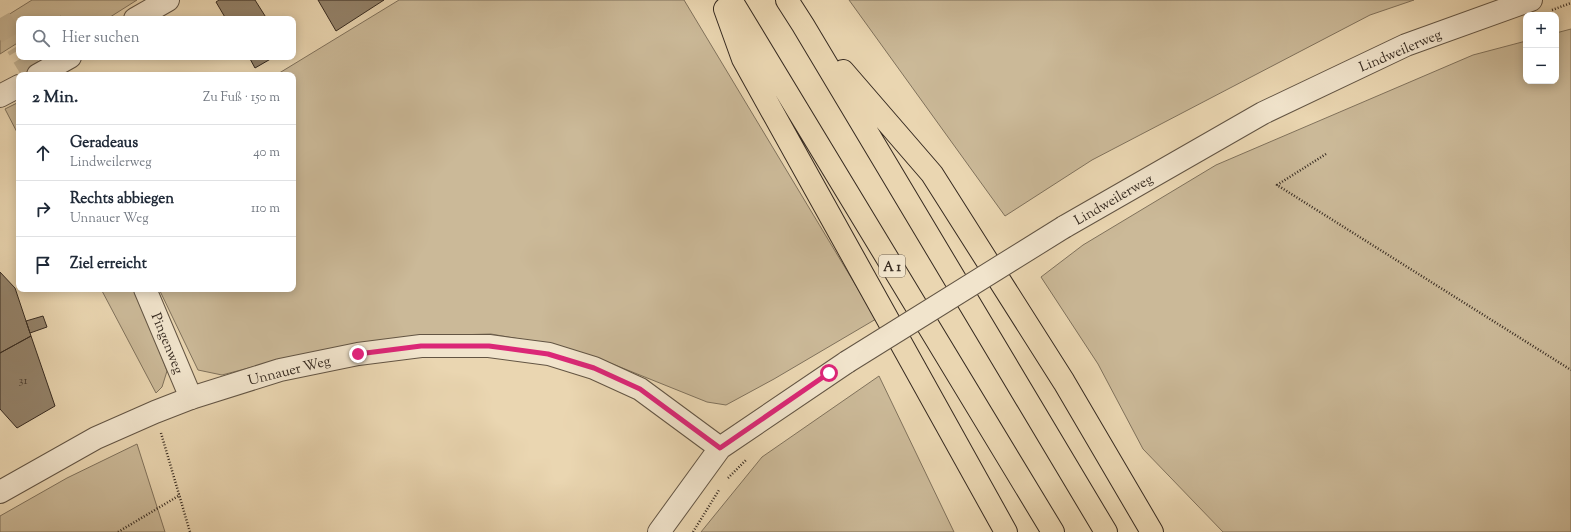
<!DOCTYPE html>
<html lang="de">
<meta charset="utf-8">
<style>
:root{--surface:#fff;--page:#f6f6f7;--text:#1f2937;--muted:#747a83;--line:#e0e1e3}
body{margin:0;font-family:"Sorts Mill Goudy",serif;background:var(--page);color:var(--text)}
.controls{position:absolute;right:12px;top:12px;display:grid;overflow:hidden;border-radius:8px;box-shadow:0 2px 10px #0003}
.controls button{width:36px;height:36px;display:grid;place-items:center;padding:0;border:0;border-bottom:1px solid var(--line);background:var(--surface);color:var(--text);font:20px sans-serif}
.stop{position:absolute;width:12px;height:12px;margin:-9px;border:3px solid #db2777;border-radius:50%;background:#fff}
.stop.end{background:#db2777;border-color:#fff;box-shadow:0 1px 4px #0008}
.list{margin:0;padding:0;list-style:none}
h2{display:flex;justify-content:space-between;align-items:center;height:52px;margin:0;padding:0 16px;font-size:17px}
h2 small{font-size:13px;font-weight:400;color:var(--muted)}
.list li{display:grid;grid-template-columns:26px 1fr auto;gap:12px;align-items:center;box-sizing:border-box;height:56px;padding:0 16px;border-top:1px solid var(--line)}
.list b{display:block;font-size:15px;white-space:nowrap}
.list p{margin:0;font-size:13px;white-space:nowrap;color:var(--muted)}
.list em{font-size:13px;font-style:normal;color:var(--muted)}
.icon{flex:none;width:22px;height:22px;fill:none;stroke:currentColor;stroke-width:2;stroke-linecap:round;stroke-linejoin:round}
.map{position:relative;flex:none;width:1571px;height:532px;overflow:hidden}
.search{position:absolute;background:var(--surface);box-shadow:0 2px 10px #0003;left:16px;top:16px;width:280px;height:44px;display:flex;align-items:center;gap:10px;box-sizing:border-box;padding:0 14px;border-radius:8px;color:var(--muted);font-size:15px}
.panel{position:absolute;background:var(--surface);box-shadow:0 2px 10px #0003;left:16px;top:72px;width:280px;height:220px;border-radius:8px}
.map>svg:first-child{display:block}
</style>
<div class="map">
<svg width="1571" height="532" viewBox="0 0 1571 532">
<rect width="100%" height="100%" fill="#ead6b1"/>
<filter id="stains"><feTurbulence type="fractalNoise" baseFrequency=".005" numOctaves="4"/><feColorMatrix values="0 0 0 0 .2 0 0 0 0 .09 0 0 0 0 .02 0 0 0 .5 -.17"/></filter>
<radialGradient id="worn" r=".72"><stop offset=".6" stop-color="#630" stop-opacity="0"/><stop offset="1" stop-color="#630" stop-opacity=".3"/></radialGradient>
<path fill="#cbb998" stroke="#80725c" d="M32 0H137L107 19H62L61 16 56 19H19V42L0 54V20Z
M399 0H684L876 319 774 379 726 405 707 402 600 359 554 345 491 334 415 336 275 361 222 375 198 370 159 289H293V75H276Z
M849 0H1414L1370 15 1092 160 1005 216Z
M1571 29V532H1223L1143 449 1098 364 1041 277 1083 245 1216 165 1473 55 1526 41V81H1556V33Z
M19 102V136L5 109Z
M101 289H136L167 371 162 387 156 393Z
M879 376 954 532H701L762 457Z
M137 444 165 532H0V516L67 478Z"/>
<path fill="#94836b" stroke="#362a20" d="M219 0H255L267 19H226L216 2Z
M318 0H384L336 31Z
M249 57H274L255 68Z
M0 272 15 288 31 336 0 353Z
M43 316 47 327 30 333 26 321Z
M31 336 55 406 17 428 0 409V353Z"/>
<g fill="none" stroke-linecap="round" stroke-linejoin="round">
<path stroke="#c6b494" stroke-width="22" stroke-dasharray="22 11" stroke-linecap="butt" d="M0 18 19 50
M23 57 34 75"/>
<g stroke="#635544" stroke-width="24">
<path id="minor" d="M135 19 168 0
M38 75 70 57
M0 96 19 86
M145 289 191 398"/>
</g>
<g stroke="#635544" stroke-width="24">
<path id="tertiary" d="M1064 227 1263 113 1406 45 1531 0
M0 492 96 438 155 412 191 398 280 370 358 354 421 346H489L549 354 594 368 640 389 720 448
M659 532 720 448 847 362"/>
</g>
<g stroke="#362a20" stroke-width="24">
<path id="motorway" d="M731 0 1053 532
M787 0 803 25 1106 532
M725 9 743 59 1006 532
M843 71 932 174 1064 382 1152 532"/>
</g>
<path stroke="#362a20" stroke-width="2.5" stroke-dasharray="1 2" stroke-linecap="butt" d="M1552 10 1571 3
M1326 154 1277 185 1571 370
M161 433 190 532
M728 478 747 459
M118 532 180 495
M693 532 719 490"/>
<use href="#minor" stroke="#f1e4cc" stroke-width="22"/>
<use href="#tertiary" stroke="#f1e4cc" stroke-width="22"/>
<use href="#motorway" stroke="#ead6b1" stroke-width="22"/>
<g stroke="#635544" stroke-width="24" stroke-linecap="butt">
<path id="tertiary-bridge" d="M847 362 1064 227"/>
</g>
<use href="#tertiary-bridge" stroke="#f1e4cc" stroke-width="22"/>
</g>
<g fill="none" stroke-linecap="round" stroke-linejoin="round">
<path stroke="#db2777" stroke-width="5" d="M358 354 421 346H489L548 354 594 368 640 389 720 448 829 373"/>
</g>
<g text-anchor="middle" stroke-width="4" stroke-linejoin="round" paint-order="stroke">
<g font-size="12" fill="#4e4033">
<text x="23" y="384">31</text>
</g>
<rect fill="#f1e4cc" stroke="#6e6254" stroke-width="1" x="879" y="255" width="26" height="22" rx="3"/>
<g font-size="13" font-weight="bold" fill="#362a20">
<text x="892" y="271">A 1</text>
</g>
<g font-size="14" fill="#362a20" stroke="#f1e4cc">
<text transform="translate(1400 50) rotate(-23)" y="5">Lindweilerweg</text>
<text transform="translate(1113 199) rotate(-30)" y="5">Lindweilerweg</text>
<text transform="translate(168 343) rotate(68)" y="5">Pingenweg</text>
<text transform="translate(289 370) rotate(-14)" y="5">Unnauer Weg</text>
</g>
</g>
<rect width="100%" height="100%" filter="url(#stains)"/>
<rect width="100%" height="100%" fill="url(#worn)"/>
</svg>
<div class="controls">
<button>+</button>
<button>−</button>
</div>
<div class="stop" style="left:829px;top:373px"></div>
<div class="stop end" style="left:358px;top:354px"></div>
<div class="search"><svg class="icon" aria-label="search" viewBox="0 0 24 24"><circle cx="10" cy="10" r="6"/><path d="M15 15l6 6"/></svg>Hier suchen</div>
<section class="panel">
<h2>2 Min.<small>Zu Fuß · 150 m</small></h2>
<ul class="list">
<li><svg class="icon" aria-label="ahead" viewBox="0 0 24 24"><path d="M12 20V5M6 11l6-6 6 6"/></svg><div><b>Geradeaus</b><p>Lindweilerweg</p></div><em>40 m</em></li>
<li><svg class="icon" aria-label="right" viewBox="0 0 24 24"><path d="M7 20v-9h11M14 6l5 5-5 5"/></svg><div><b>Rechts abbiegen</b><p>Unnauer Weg</p></div><em>110 m</em></li>
<li><svg class="icon" aria-label="arrive" viewBox="0 0 24 24"><path d="M6 21V4h12l-3 4 3 4H6"/></svg><div><b>Ziel erreicht</b></div></li>
</ul>
</section>
</div>
